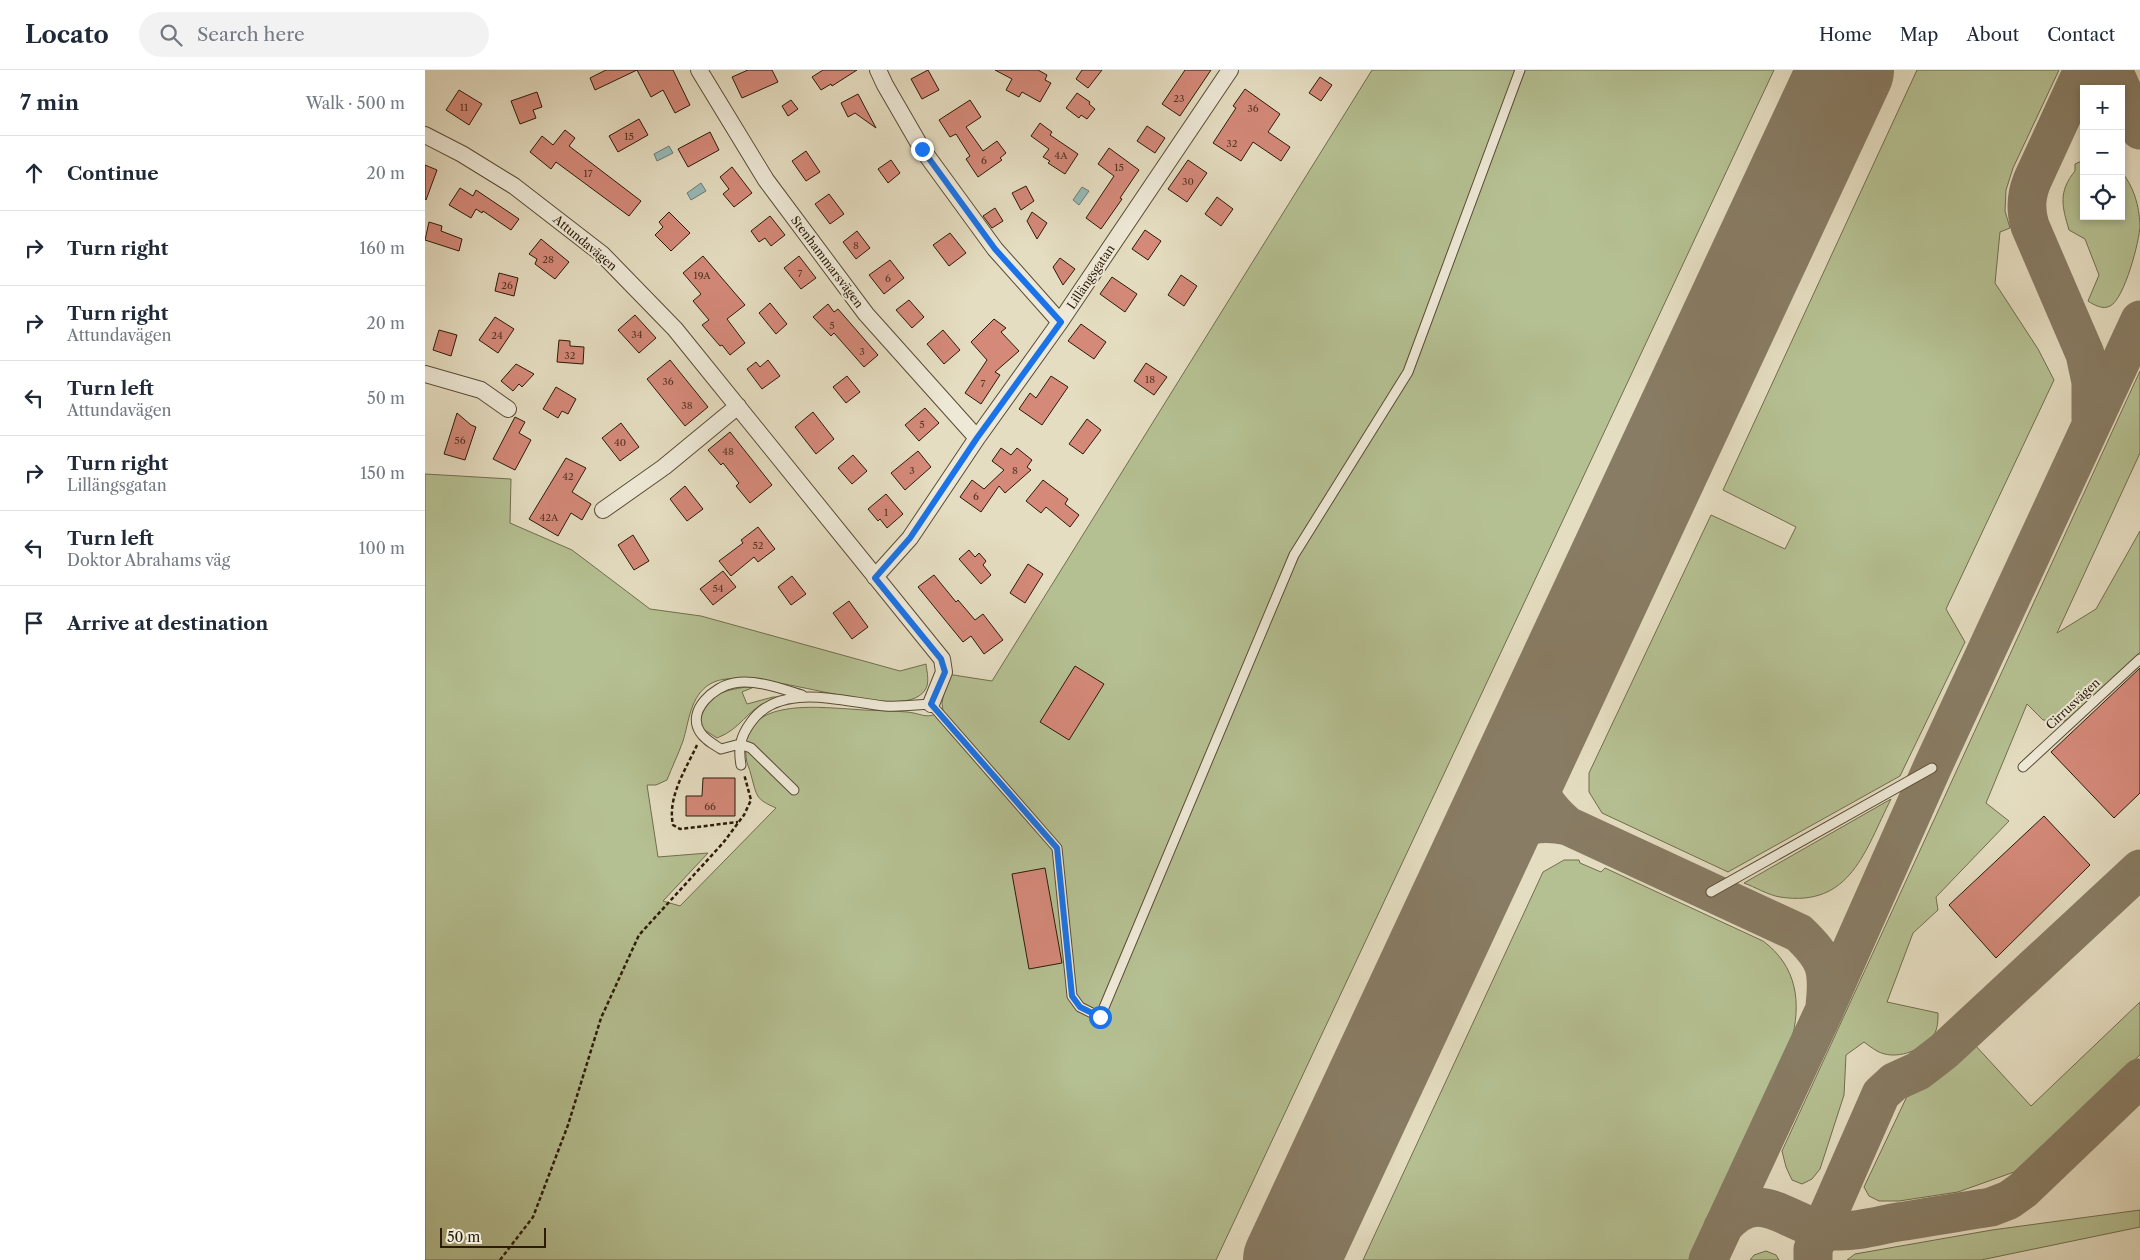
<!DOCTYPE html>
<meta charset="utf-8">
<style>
:root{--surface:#fff;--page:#f2f2f3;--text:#1f2937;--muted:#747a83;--line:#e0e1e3}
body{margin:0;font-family:"Libre Caslon Text",serif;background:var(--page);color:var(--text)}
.controls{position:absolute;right:15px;top:15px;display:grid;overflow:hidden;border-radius:0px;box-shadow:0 2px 8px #0003}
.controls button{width:45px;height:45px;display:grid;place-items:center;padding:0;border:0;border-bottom:1px solid var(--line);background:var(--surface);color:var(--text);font:25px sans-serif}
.scale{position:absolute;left:15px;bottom:12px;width:106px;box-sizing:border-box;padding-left:5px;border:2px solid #2c1b08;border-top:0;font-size:14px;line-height:18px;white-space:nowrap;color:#2c1b08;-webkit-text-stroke:4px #eee9d7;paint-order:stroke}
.stop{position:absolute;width:15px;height:15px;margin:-11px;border:4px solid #1a73e8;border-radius:50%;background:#fff}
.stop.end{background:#1a73e8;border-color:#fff;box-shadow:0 1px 5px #0008}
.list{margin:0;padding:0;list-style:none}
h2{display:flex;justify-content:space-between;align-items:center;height:65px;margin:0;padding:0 20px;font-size:21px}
h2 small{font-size:16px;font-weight:400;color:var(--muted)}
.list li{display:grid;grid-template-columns:32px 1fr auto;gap:15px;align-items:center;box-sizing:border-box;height:75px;padding:0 20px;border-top:1px solid var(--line)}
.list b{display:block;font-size:19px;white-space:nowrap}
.list p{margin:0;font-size:16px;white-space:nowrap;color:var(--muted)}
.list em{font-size:16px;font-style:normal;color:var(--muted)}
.icon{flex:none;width:28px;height:28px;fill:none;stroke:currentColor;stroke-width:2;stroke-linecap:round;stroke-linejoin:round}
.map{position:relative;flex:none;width:1715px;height:1190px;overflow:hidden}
header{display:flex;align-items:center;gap:30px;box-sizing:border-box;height:70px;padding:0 25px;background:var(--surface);border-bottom:1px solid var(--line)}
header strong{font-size:24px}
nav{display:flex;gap:28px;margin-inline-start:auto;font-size:18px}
.search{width:350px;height:45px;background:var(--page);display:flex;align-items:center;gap:12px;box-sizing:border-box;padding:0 18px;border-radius:28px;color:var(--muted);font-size:19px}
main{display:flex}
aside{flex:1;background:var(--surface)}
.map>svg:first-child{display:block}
</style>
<header>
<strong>Locato</strong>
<div class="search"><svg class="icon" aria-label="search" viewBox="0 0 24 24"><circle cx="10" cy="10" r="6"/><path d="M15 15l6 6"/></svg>Search here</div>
<nav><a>Home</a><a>Map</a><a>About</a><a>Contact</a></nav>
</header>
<main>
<aside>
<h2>7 min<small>Walk · 500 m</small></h2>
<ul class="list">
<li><svg class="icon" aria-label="ahead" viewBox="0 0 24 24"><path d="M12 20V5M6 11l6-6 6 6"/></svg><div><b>Continue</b></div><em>20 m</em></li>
<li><svg class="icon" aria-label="right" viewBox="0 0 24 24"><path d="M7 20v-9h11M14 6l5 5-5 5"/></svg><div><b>Turn right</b></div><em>160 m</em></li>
<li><svg class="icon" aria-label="right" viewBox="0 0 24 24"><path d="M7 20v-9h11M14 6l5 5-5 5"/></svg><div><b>Turn right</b><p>Attundavägen</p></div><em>20 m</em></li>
<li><svg class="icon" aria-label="left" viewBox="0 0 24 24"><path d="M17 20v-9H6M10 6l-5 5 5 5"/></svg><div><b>Turn left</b><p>Attundavägen</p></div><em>50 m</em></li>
<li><svg class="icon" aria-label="right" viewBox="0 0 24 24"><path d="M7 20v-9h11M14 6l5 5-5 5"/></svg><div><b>Turn right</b><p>Lillängsgatan</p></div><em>150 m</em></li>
<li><svg class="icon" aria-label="left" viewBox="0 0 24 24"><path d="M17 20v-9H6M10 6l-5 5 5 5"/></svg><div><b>Turn left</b><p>Doktor Abrahams väg</p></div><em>100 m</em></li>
<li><svg class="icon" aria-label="arrive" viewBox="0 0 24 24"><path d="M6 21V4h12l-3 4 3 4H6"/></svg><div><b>Arrive at destination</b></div></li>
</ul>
</aside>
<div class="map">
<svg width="1715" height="1190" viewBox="0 0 1715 1190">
<rect width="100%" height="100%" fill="#e5ddc1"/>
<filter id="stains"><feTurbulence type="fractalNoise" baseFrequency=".004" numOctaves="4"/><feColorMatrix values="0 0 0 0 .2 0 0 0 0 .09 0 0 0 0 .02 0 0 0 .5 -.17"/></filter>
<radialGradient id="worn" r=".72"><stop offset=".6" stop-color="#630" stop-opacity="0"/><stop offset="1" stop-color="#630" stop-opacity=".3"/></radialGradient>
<path fill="#b5c092" stroke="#706e4d" d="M947 0H1349L791 1190H0V404L86 409 85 453 147 480 225 539 276 546 475 601 501 594C502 603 505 613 500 620 476 658 325 589 285 614 265 626 264 652 258 671 253 685 247 697 242 710L231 715H222L233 787 283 783 238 831 255 836 351 738C330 729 332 726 326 705 325 699 321 693 321 686 314 628 389 637 425 639 444 641 463 640 482 642 500 644 500 650 518 641L517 633 522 604 567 611Z
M1492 0H1634L1588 98 1581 120 1580 141 1585 158 1575 162 1570 213 1613 279 1629 310 1521 539 1540 572 1475 706 1303 802 1177 743 1164 722V703L1286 445 1360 479 1371 457 1298 420Z
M1659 90V146H1696V101C1709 117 1714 135 1715 155 1715 170 1699 230 1685 236 1678 240 1669 235 1663 231L1674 205 1660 169 1644 160C1637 136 1633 122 1650 101V94Z
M1715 301V383L1632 563 1671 539 1715 461V582L1667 634 1639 651 1618 650 1602 634 1561 733 1584 751 1511 827 1513 840 1488 863 1462 932 1513 943C1513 951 1513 959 1508 966 1496 981 1470 991 1452 981 1447 978 1443 975 1439 972L1421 985 1419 1025 1395 1099 1387 1109 1377 1114 1367 1110 1361 1097 1357 1081Z
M321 617H329L317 622 322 634 348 627H357C352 629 347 630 342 632 322 640 316 659 292 668L278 659 275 648C286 624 296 621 321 617Z
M1466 729C1440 780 1426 838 1355 827 1343 825 1330 817 1319 813Z
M1139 790H1154L1155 793 1176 802 1180 798 1338 871C1372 896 1377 933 1366 972L1265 1190H938L1118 802Z
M1715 932V985L1589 1102 1533 1122 1474 1131H1454L1444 1126 1439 1117 1485 1020 1514 1009 1550 975 1606 1036Z
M1715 1020V1033L1700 1035Z
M1715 1140V1157L1556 1190H1422L1430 1184 1567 1160Z
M1341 1181 1351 1185 1354 1190H1325L1329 1185Z"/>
<path fill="#97bbb9" stroke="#6c7b72" d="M244 76 248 83 232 91 229 84Z
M276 113 281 121 266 130 262 123Z
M657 117 664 121 654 135 648 130Z"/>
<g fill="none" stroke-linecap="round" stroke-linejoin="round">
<path stroke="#887c64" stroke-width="39" d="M1658 0 1607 111C1601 126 1600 139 1605 156L1660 284 1666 312V349
M1688 0 1715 60
M1111 665C1105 707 1110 728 1143 756
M1053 789C1082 762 1101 747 1143 756L1374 863C1401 889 1404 899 1400 936
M1298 1157C1337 1111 1365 1160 1410 1161 1429 1162 1448 1157 1467 1153 1500 1148 1533 1142 1566 1137L1584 1130 1598 1120 1715 1008
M1283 1190 1400 939 1507 698 1715 250
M1388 1190V1179L1456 1024 1469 1012 1493 1001 1519 981 1715 799"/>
<path stroke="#887c64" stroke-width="96" d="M866 1190 1421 0"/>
</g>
<path fill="#d48979" stroke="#2c1b08" d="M181 0H248L265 35 250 43 238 20 226 27 212 0 170 20 165 8Z
M323 0H347L353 12 317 28 307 7Z
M398 0H432L407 16 406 14 396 20 387 7Z
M503 0 514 20 497 29 486 9Z
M570 0H613L622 5 620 10 626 13 615 32 597 22 594 27 581 20 587 9Z
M657 0H677L663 18 651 9Z
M760 0H786L755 46 737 34Z
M895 7 907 15 896 31 884 23Z
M820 19 855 44 843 62 865 77 856 91 828 72 816 91 788 73 811 38 808 36Z
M34 20 57 34 44 55 21 40Z
M112 22 117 37 108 40 111 48 95 54 86 31Z
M652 23 665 32 664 34 670 39 662 49 656 45 654 48 641 38Z
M433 24 451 58 430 43 423 47 416 33Z
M366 30 373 39 363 46 357 36Z
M545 30 556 47 541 57 558 81 572 71 581 83 575 88 577 90 553 107 541 89 545 86 531 64 525 67 514 50Z
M214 49 223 65 193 82 184 66Z
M615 53 627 62 625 65 653 84 640 104 623 93 625 91 618 87 624 79 606 66Z
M722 56 740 68 730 83 712 71Z
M140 60 150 68 144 76 216 131 204 146 131 92 126 99 105 82 117 66 128 75Z
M285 62 294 80 263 97 253 79Z
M684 78 714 100 695 128 697 129 676 159 661 148 689 106 673 94Z
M381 81 395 102 381 111 367 91Z
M466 90 475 103 463 113 453 99Z
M763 90 782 103 762 132 743 119Z
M0 95 12 100 1 130 0 129Z
M307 97 327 123 309 137 298 124 304 119 295 107Z
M601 116 609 131 596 140 587 123Z
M35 118 48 126 51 120 94 149 86 160 58 141 57 143 51 139 46 148 24 135Z
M404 124 419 144 405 154 390 134Z
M792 127 808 139 796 156 780 144Z
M570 138 578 151 567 158 558 146Z
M244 142 265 163 246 181 230 165 238 157 234 152Z
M607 142 622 153 612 169 602 151Z
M345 146 360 165 346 176 340 168 334 172 326 161Z
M4 152 17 156 16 161 37 169 34 181 0 170Z
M720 160 736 171 723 190 707 179Z
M432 161 445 178 431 189 418 172Z
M525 163 541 183 524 196 508 175Z
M116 169 144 192 130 209 110 194 112 189 104 184Z
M278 186 320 235 302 249 320 273 305 285 297 275 295 276 277 255 284 250 268 231 276 224 258 203Z
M374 186 391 208 376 219 359 198Z
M635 188 650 199 638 215 628 197Z
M465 190 479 208 459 224 444 205Z
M74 203 93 208 89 226 70 221Z
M756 205 772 216 759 236 743 225Z
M687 207 712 224 700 242 675 224Z
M484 230 499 247 487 258 471 240Z
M345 233 362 254 351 264 334 243Z
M403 234 409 242 413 239 453 285 439 297 409 263 406 266 388 247Z
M210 245 231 268 214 283 193 260Z
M70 247 89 259 73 283 54 270Z
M569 249 581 258 576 262 594 281 570 302 575 305 556 334 540 323 562 290 546 272Z
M656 254 681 272 669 289 643 271Z
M14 260 32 265 26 286 8 280Z
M518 260 535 280 519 294 502 274Z
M134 270 145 271V276L159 277 158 294 132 292Z
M245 290 283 337 260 356 222 309Z
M343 290 355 306 337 319 322 299 331 292 335 297Z
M721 293 742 307 729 325 709 311Z
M91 294 109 304 97 317 94 314 88 321 76 311Z
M422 306 435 322 421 333 408 317Z
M626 306 643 317 617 355 594 339 605 323 611 328Z
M131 317 151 329 143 344 137 341 133 348 118 339Z
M500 338 514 353 494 371 480 355Z
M388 342 409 369 391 384 370 357Z
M32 343 46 355 51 357 40 390 19 384Z
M90 347 100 352 94 363 106 370 90 400 68 389Z
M662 349 676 360 658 384 644 374Z
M196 353 214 377 195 391 177 368Z
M305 362 347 415 325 433 311 416 314 413 298 393 296 395 283 380Z
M576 378 586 385 592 378 607 390 602 397 606 400 580 423 574 416 556 442 535 427 547 410 559 419 579 400 567 391Z
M493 381 506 397 480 420 466 403Z
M428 385 442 401 427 414 413 398Z
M141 388 161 398 147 422 166 434 157 450 146 443 133 466 104 449Z
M618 410 643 429 640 434 654 445 645 457 621 437 616 443 601 431Z
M260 416 278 439 262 451 245 429Z
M461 424 478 444 462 458 455 449 453 451 443 439Z
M333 457 350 479 333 492 329 487 306 506 294 491 318 473 316 470Z
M208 465 224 491 209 500 193 475Z
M544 480 550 487 554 483 561 491 558 495 566 505 556 514 534 489Z
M603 494 618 504 600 533 585 523Z
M298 501 311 517 288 535 275 519Z
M509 505 531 532 533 530 550 550 558 544 578 570 559 584 546 566 538 572 493 517Z
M367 506 381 524 366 535 353 517Z
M424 531 443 557 427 569 408 543Z
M650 596 679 614 644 670 615 652Z
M1715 598V723L1689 748 1626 682Z
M278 708H310V746H261V726H277Z
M1619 746 1665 795 1571 888 1524 835Z
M620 798 637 893 604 899 587 804Z"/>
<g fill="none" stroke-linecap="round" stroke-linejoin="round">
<g stroke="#5a4c36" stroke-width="11">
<path id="service" d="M316 695C313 678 315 667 326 652 355 611 418 632 460 636 475 637 491 635 506 634L632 778 647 926 655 937 675 947 869 485 983 302 1095 0
M1598 697 1715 589
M369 720 326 678 315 674 296 679C288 674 280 670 275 662 261 640 290 616 309 613 331 609 357 619 377 625
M1286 822 1507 698"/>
</g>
<g stroke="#5a4c36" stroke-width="18">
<path id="minor" d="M274 0 341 110 441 244 552 368
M453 0 460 15 497 79 570 179 635 252
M0 65 37 84 89 116 177 184 250 259 517 589 519 602 506 634
M0 304 56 320 83 339
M178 440 239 397 313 336
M450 507 485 468 552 368 635 252 805 0"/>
</g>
<path stroke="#2c1b08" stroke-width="2.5" stroke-dasharray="4 2.5" stroke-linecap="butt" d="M272 675C261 699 242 727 248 755L255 759 313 752
M75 1190 108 1147 143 1055 176 948 214 865 298 773 319 745 326 730 319 704"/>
<use href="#service" stroke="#eee9d7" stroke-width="9"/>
<use href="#minor" stroke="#eee9d7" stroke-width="16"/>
</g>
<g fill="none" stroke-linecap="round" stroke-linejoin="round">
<path stroke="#1a73e8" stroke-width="6" d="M497 79 570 179 636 252 552 368 485 468 450 508 516 589 520 602 506 634 632 778 647 926 655 937 675 947"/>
</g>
<g text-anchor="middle" stroke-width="4" stroke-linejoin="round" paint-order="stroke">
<g font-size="10" fill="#563624">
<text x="754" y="32">23</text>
<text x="39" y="41">11</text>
<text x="828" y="42">36</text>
<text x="204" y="70">15</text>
<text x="807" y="77">32</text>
<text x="636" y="89">4A</text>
<text x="559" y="94">6</text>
<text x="694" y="101">15</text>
<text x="163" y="107">17</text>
<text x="763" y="115">30</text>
<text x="431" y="179">8</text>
<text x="123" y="193">28</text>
<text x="375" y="207">7</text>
<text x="277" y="209">19A</text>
<text x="463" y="212">6</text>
<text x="82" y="219">26</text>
<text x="407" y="259">5</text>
<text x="212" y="268">34</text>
<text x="72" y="269">24</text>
<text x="437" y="285">3</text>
<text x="145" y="289">32</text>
<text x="725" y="313">18</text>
<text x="243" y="315">36</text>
<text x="558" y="317">7</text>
<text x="262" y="339">38</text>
<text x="497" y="358">5</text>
<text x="35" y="374">56</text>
<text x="195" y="376">40</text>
<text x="303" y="385">48</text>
<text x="487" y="404">3</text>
<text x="590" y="404">8</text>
<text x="143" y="410">42</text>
<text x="551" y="430">6</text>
<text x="461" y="446">1</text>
<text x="124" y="451">42A</text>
<text x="333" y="479">52</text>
<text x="293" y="522">54</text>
<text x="285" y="740">66</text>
</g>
<g font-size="12" fill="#2c1b08" stroke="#eee9d7">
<text transform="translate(160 173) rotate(40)" y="4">Attundavägen</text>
<text transform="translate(402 192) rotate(53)" y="4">Stenhammarsvägen</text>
<text transform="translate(666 207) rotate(-56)" y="4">Lillängsgatan</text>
<text transform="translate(1648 634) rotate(-43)" y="4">Cirrusvägen</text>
</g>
</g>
<rect width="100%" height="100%" filter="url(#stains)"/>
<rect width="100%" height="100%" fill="url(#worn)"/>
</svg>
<div class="controls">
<button>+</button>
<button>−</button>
<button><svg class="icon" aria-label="locate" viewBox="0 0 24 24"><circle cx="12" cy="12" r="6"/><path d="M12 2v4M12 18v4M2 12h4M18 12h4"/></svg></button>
</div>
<div class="scale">50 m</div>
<div class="stop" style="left:675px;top:947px"></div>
<div class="stop end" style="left:497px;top:79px"></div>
</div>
</main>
